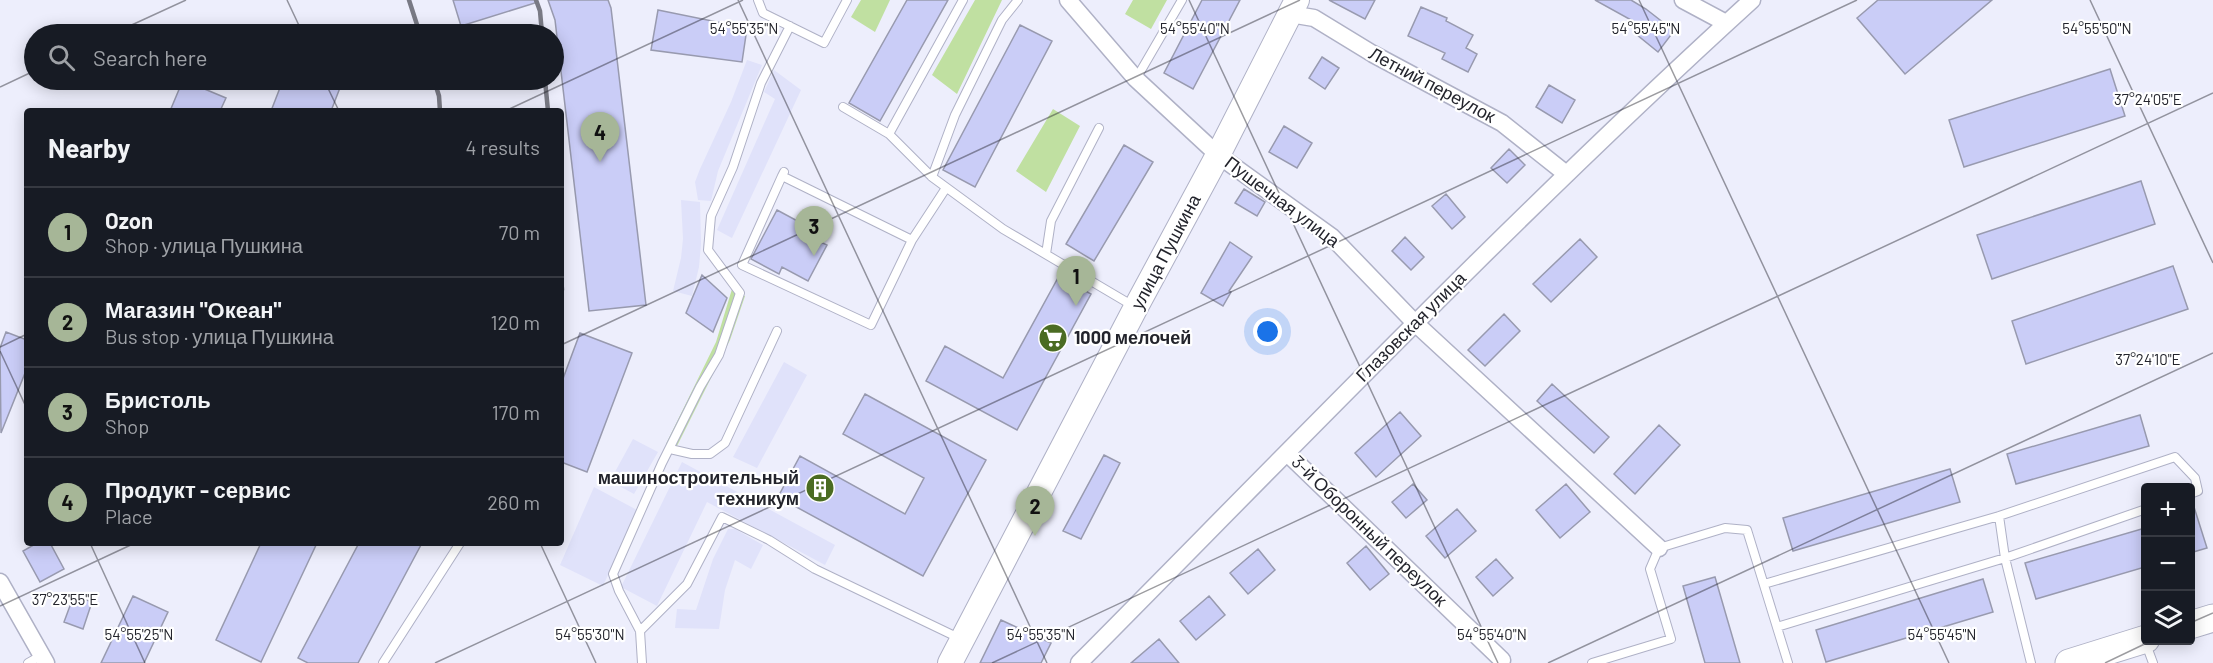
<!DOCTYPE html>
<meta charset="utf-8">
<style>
:root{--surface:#171b24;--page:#20242c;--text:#f1f3f6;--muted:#9ea1a6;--line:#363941;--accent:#a6b697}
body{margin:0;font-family:Barlow,sans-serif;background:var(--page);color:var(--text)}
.controls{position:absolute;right:18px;bottom:18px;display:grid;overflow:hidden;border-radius:6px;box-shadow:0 3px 15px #0003}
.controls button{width:54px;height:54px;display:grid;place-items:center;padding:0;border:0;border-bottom:2px solid var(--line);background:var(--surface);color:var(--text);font:30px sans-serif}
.you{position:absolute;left:1268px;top:332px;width:21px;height:21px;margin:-15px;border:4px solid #fff;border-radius:50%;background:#1a73e8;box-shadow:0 0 0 9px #1a73e833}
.badge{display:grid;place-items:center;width:39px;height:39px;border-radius:50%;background:var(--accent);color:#111;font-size:20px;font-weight:700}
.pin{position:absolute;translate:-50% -50px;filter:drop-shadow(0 2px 3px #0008)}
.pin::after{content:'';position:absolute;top:32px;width:21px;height:18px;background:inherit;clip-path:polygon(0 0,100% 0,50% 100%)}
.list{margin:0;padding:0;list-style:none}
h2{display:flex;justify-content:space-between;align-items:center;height:78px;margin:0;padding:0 24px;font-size:26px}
h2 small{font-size:20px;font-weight:400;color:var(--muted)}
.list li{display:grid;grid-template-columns:39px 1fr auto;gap:18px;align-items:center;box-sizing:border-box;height:90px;padding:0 24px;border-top:2px solid var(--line)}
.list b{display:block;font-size:22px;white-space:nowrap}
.list p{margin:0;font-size:20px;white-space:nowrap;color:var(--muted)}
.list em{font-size:20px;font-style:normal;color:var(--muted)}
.icon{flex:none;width:33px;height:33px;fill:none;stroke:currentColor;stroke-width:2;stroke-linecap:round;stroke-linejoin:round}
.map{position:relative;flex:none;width:2213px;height:663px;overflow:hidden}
.search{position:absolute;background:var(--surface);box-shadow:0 3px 15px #0003;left:24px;top:24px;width:540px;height:66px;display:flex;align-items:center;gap:15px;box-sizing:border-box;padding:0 21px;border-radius:33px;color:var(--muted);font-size:22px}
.panel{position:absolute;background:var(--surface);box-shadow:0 3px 15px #0003;left:24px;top:108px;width:540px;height:438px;border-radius:6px}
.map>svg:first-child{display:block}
</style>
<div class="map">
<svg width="2213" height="663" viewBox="0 0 2213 663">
<rect width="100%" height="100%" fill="#edeefc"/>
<path fill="#e0e2fa" d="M747 60 762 65 718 171 711 201 698 200 695 182 700 169 731 102Z
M774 70 801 90 732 238 717 230 775 99 764 92Z
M681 200 700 202 701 244 699 267 692 296 673 291 681 258 683 239Z
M784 362 807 375 757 468 733 457Z
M633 439 658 452 634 494 610 481Z
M682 462 835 545 825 565 707 502 657 606 621 587Z
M594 487 637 510 603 586 560 565Z
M728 529H735L763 545 751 569 735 560 725 590 719 629 675 628 677 609 696 610 713 559Z"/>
<path fill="#c0e0a1" d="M861 0H890L875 32 851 17Z
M975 0H1002L957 94 932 75Z
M1133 0H1167L1151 29 1125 14Z
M1053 109 1080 126 1046 192 1016 171Z
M732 289 745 296 730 340 677 446 666 444 716 342Z"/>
<path fill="#cacdf7" stroke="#989aaf" stroke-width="1.5" d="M453 0H535V3L461 26Z
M548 0H608L611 8 646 305 589 311 555 20Z
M907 0H948L880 121 849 103Z
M1202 0H1240L1193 89 1164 73Z
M1329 0H1375L1365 19Z
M1595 0H1631L1646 9 1674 31 1658 52 1636 34 1642 26Z
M1878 0H1992L1905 74 1857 18Z
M1421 7 1447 18 1446 21 1473 35 1466 48 1477 54 1468 72 1442 59 1445 53 1408 36Z
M658 10 747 28 742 62 651 50Z
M1020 25 1052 41 975 187 943 170Z
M1322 57 1339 68 1325 89 1309 78Z
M2110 69 2125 116 1964 167 1949 120Z
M183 80 226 98 220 111H170Z
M283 80H343L331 111H271Z
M1549 85 1575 100 1562 123 1536 107Z
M1284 126 1312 143 1297 168 1269 152Z
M1124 145 1153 162 1094 261 1066 244Z
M1509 149 1525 165 1507 183 1491 168Z
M2141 181 2155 224 1992 279 1977 235Z
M1244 189 1265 202 1257 216 1235 203Z
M1446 194 1465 217 1452 229 1432 206Z
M777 210 818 232 814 239 827 245 808 281 782 267 779 274 751 259Z
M1405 237 1424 257 1411 270 1392 251Z
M1580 239 1597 257 1551 302 1533 284Z
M1230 242 1252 257 1229 291 1231 292 1223 306 1201 293Z
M2173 266 2188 309 2026 364 2012 321Z
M702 275 727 298 713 332 686 313Z
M1059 276 1091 294 1017 430 926 381 945 346 1003 378Z
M1504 314 1520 331 1485 366 1468 350Z
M6 332 27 340V368L1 433 0 348Z
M580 333 632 353 587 472 561 462V384Z
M1552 384 1609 437 1594 453 1537 401Z
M865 394 986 460 923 576 778 497 800 456 905 514 924 478 843 434Z
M1400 412 1421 436 1376 477 1355 453Z
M2140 415 2149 446 2016 484 2007 454Z
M1659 425 1680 445 1635 494 1614 474Z
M1104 455 1120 463 1081 539 1063 531Z
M1950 469 1960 502 1793 551 1783 518Z
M1413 484 1427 500 1406 518 1392 502Z
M1566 484 1590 512 1560 538 1536 510Z
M2190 507H2194L2207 548 2190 553Z
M1457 509 1476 531 1445 558 1426 536Z
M2145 528V567L2036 599 2025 563Z
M37 543H50L64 569 40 582 23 551Z
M261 543H317L261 662 216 640Z
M359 543H422L358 663H308L298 658Z
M1366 546 1389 574 1370 590 1347 563Z
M1258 549 1275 570 1248 594 1230 573Z
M1496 559 1513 578 1493 596 1476 577Z
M1715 577 1740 663H1705L1683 586Z
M1983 579 1993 612 1826 662 1816 630Z
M74 595 92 602 83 629 64 622Z
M133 596 168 612 144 663H101Z
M1209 596 1225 615 1196 640 1180 621Z
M1001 620 1051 643 1041 663H980Z
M1159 639 1179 663H1131Z"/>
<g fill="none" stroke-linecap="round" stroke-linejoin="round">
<g stroke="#afb1c6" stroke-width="10">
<path id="lane" d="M758 0 763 13 824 43 847 0
M790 26 761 83 733 167 711 216 708 250 740 293 719 355 700 387 662 463 613 574 619 591 640 631 687 584 722 517 769 540 815 569 961 639
M1136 79 1182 0
M843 107 889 134 932 177 1003 229 1135 307
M889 134 963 0
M782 176 912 240 871 325 742 265 782 176 784 172
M932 177 955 115 1002 20 1018 0
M912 240 946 188
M1046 254 1051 221 1099 128
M670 449 692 454H710L725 443 777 331
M1999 516 2005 558 2031 663
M1764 584 1999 516 2175 457 2195 478 2198 491 2190 494
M1777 627 2005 558 2146 509
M640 631 642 663
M2146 644 2153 663
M28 663 42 655
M383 663 460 543
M1592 663 1671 639 1650 569 1659 548 1725 528 1747 530 1788 663"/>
</g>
<g stroke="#afb1c6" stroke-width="19">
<path id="street" d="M1068 0 1136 79 1218 155 1332 237 1414 322 1659 548
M1683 0 1726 23
M1290 14 1314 18 1373 54 1502 123 1565 173
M1287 453 1502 660
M0 582 46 663
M1079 663C1301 439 1519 212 1752 0"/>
</g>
<g stroke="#afb1c6" stroke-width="26">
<path id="secondary" d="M950 663 1136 307 1218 155 1297 0"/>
</g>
<g stroke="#afb1c6" stroke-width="29">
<path id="primary" d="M2190 625 2213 618
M2069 663 2146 639"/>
</g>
<use href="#lane" stroke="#fff" stroke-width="8"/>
<use href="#street" stroke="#fff" stroke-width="16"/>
<use href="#secondary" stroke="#fff" stroke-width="24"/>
<use href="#primary" stroke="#fff" stroke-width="27"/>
<path stroke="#797a85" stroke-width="4.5" d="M409 0 420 34
M536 0 540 11 542 34
M434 80 439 96 440 111
M545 80 548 111
M561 275 562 290"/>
</g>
<path fill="none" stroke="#23242c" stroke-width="1.5" stroke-opacity="0.45" d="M287 0 303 34M738 0 1047 663M1189 0 1498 663M1639 0 1949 663M2090 0 2213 263M112 34 186 0M324 80 339 111M0 87 34 71M505 111 743 0M561 345 1300 0M0 347 27 334M0 351 27 409M90 543 145 663M540 543 596 663M0 606 135 543M2190 623 2213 613M435 663 1857 0M992 663 2213 93M1548 663 2213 353M2105 663 2153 640"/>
<defs>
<g id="supermarket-disc" transform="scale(1.5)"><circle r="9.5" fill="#4b6c23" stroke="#fff"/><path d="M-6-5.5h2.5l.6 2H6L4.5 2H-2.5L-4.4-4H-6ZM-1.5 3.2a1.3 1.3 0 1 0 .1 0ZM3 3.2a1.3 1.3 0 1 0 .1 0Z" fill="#fff"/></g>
<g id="building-disc" transform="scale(1.5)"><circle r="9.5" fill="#4b6c23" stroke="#fff"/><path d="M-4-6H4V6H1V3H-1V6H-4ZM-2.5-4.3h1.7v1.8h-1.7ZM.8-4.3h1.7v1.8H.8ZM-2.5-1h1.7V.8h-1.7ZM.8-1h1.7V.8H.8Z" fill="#fff"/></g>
</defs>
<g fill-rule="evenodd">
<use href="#supermarket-disc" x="1053" y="338"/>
<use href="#building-disc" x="820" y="488"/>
</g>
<g text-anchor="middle" stroke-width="4.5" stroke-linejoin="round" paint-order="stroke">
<g font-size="18" fill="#23242c" stroke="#fff">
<text transform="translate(1432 85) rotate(28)" y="6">Летний переулок</text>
<text transform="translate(1282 202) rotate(37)" y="6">Пушечная улица</text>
<text transform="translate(1166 252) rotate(-62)" y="6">улица Пушкина</text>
<text transform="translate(1411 327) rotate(-45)" y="6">Глазовская улица</text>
<text transform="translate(1369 531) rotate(44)" y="6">3-й Оборонный переулок</text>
</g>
<g font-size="18" font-weight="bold" fill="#23242c" stroke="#fff" text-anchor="start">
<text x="1074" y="344">1000 мелочей</text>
<text x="799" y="484" text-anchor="end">машиностроительный<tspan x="799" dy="21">техникум</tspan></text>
</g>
</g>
<g font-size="15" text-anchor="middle" fill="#23242c" stroke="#fff" stroke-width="4.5" stroke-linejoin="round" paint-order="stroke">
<text x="744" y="34">54°55'35"N</text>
<text x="1195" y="34">54°55'40"N</text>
<text x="1646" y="34">54°55'45"N</text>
<text x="2097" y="34">54°55'50"N</text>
<text x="2148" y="105">37°24'05"E</text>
<text x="2148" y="365">37°24'10"E</text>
<text x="65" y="605">37°23'55"E</text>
<text x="139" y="640">54°55'25"N</text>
<text x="590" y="640">54°55'30"N</text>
<text x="1041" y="640">54°55'35"N</text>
<text x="1492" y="640">54°55'40"N</text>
<text x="1942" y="640">54°55'45"N</text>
</g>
</svg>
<div class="controls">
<button>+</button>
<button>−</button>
<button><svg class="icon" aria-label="layers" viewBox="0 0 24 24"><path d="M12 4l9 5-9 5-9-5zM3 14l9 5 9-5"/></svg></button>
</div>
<div class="you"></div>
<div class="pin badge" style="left:1076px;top:306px">1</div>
<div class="pin badge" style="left:1035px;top:536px">2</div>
<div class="pin badge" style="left:814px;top:256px">3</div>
<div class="pin badge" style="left:600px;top:162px">4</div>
<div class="search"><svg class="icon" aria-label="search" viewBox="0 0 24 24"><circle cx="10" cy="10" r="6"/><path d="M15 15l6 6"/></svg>Search here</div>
<section class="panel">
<h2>Nearby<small>4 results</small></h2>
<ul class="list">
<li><span class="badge">1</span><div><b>Ozon</b><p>Shop · улица Пушкина</p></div><em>70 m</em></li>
<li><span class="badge">2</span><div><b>Магазин &quot;Океан&quot;</b><p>Bus stop · улица Пушкина</p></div><em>120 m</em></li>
<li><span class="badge">3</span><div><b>Бристоль</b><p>Shop</p></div><em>170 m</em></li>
<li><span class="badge">4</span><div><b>Продукт - сервис</b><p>Place</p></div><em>260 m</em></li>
</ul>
</section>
</div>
